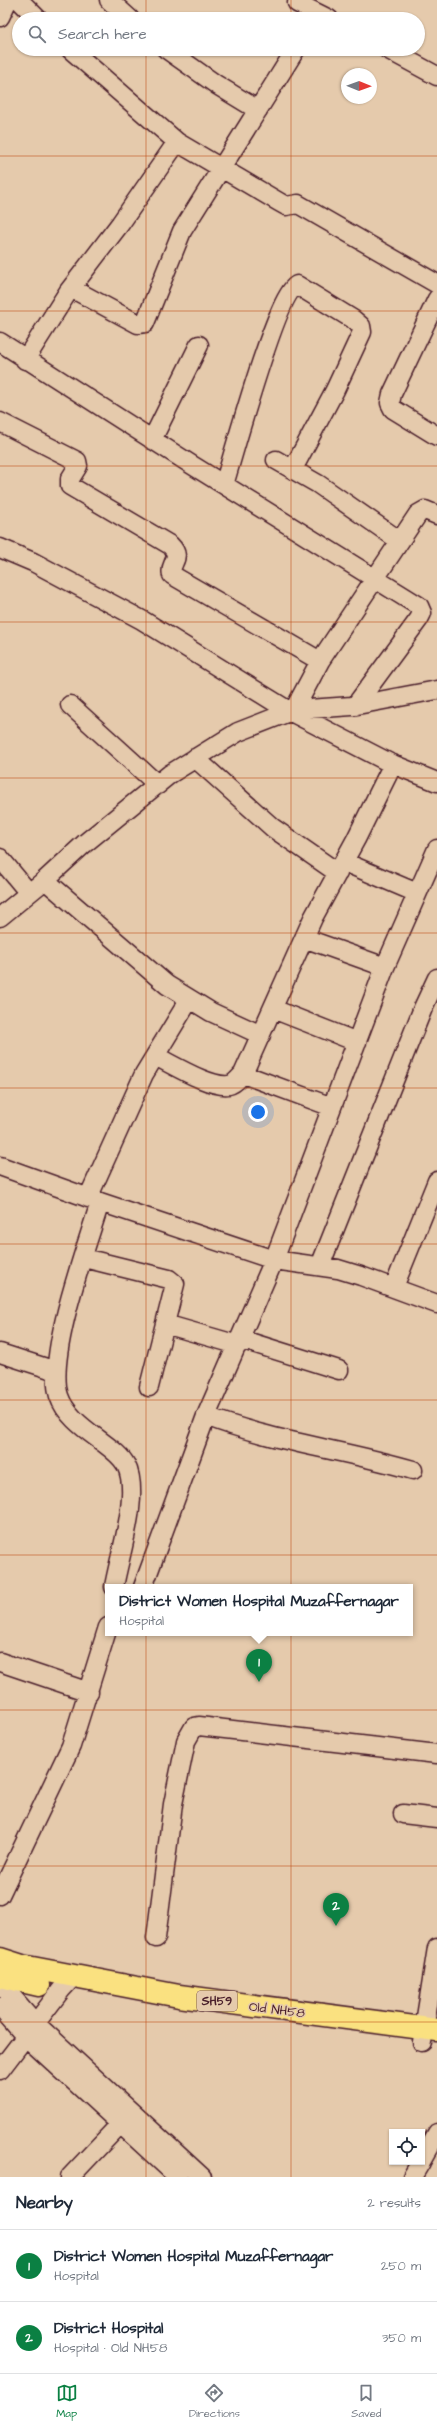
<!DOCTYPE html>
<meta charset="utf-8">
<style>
:root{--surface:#fff;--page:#f2f2f3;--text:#1f2937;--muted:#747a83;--line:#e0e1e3;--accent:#0b8043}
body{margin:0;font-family:"Architects Daughter",sans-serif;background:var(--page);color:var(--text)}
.controls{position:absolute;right:12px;bottom:12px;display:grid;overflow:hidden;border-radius:0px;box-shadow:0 1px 3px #0004}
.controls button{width:36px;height:36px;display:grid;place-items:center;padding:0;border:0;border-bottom:1px solid var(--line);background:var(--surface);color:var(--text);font:20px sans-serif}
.compass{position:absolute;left:341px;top:68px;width:36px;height:36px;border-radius:50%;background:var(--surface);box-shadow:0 1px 3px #0004;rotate:91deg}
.you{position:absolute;left:258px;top:1112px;width:14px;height:14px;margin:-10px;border:3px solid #fff;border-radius:50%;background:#1a73e8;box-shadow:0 0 0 6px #1a73e833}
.badge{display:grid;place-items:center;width:26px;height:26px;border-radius:50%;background:var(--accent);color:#fff;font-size:13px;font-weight:700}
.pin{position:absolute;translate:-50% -33px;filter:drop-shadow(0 1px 2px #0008)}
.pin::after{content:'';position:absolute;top:21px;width:14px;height:12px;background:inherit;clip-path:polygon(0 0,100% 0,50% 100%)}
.popup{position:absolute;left:105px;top:1584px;width:308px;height:52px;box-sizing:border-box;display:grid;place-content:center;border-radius:0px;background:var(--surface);filter:drop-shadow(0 1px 3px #0005);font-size:13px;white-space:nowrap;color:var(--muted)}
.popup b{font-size:15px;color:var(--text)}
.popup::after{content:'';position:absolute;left:50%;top:100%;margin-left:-8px;border:8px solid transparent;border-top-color:var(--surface)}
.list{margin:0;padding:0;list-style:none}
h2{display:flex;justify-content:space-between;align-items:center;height:52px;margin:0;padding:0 16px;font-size:17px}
h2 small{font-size:13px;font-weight:400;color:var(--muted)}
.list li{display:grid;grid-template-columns:26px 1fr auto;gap:12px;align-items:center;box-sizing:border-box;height:72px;padding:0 16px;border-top:1px solid var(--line)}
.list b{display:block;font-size:15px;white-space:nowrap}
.list p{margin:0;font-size:13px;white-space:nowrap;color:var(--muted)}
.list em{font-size:13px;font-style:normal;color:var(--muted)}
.icon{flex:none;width:22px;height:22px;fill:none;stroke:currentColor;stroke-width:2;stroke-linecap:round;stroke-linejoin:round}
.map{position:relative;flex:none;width:437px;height:2177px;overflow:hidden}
.search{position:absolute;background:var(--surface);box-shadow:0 1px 3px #0004;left:12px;right:12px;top:12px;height:44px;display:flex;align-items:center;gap:10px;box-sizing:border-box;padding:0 14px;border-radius:22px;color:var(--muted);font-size:15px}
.sheet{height:196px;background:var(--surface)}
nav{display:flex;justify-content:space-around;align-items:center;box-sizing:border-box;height:56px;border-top:1px solid var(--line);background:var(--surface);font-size:11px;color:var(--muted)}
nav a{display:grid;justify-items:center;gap:2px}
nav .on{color:var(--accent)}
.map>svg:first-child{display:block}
</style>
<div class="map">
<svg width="437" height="2177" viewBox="0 0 437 2177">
<rect width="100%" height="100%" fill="#e5caac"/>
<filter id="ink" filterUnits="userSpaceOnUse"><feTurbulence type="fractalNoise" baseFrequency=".025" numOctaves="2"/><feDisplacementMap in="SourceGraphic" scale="8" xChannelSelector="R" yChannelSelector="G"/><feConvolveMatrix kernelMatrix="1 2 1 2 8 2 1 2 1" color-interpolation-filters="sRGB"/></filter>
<g filter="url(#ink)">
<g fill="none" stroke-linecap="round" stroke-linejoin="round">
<g stroke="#4a1f2b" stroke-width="21">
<path id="minor" d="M19 0 38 19
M109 0 130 19
M297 3 329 19
M0 17 8 0
M70 49 177 142 279 202 286 206 298 204 437 284
M166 49 217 85 258 110
M387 49 437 76
M71 288 138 324 145 323 182 231 296 49
M437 299 392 394 390 403 393 409 437 436
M0 342 192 465 419 606 422 613 419 619 355 706
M25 360 68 292 120 224 177 142
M0 422 77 461 78 466 70 479V486L170 545C184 559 168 562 172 575L320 661
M152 440 199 345
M276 460 318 484 400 541
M224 485C233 455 277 294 297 285L354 320 361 326 362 332 335 390 293 469
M0 548 33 562 142 620 289 711 390 763 437 782
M70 705 158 785
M294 710 320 661 418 514 425 510 437 515
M195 758 273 828 338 873
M0 858 29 893
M344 862 417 893
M45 880 167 985 211 1012 261 1035
M0 917 45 880 84 844 170 774 238 732 294 710 352 706 437 690
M304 938 385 967
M273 1009 357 1042
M155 1056C172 1064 210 1088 229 1085 235 1084 239 1078 243 1074
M332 1107 243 1074 313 918 356 839 393 764
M0 1166 100 1202C87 1246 46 1355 59 1396 65 1414 82 1427 97 1438 107 1446 120 1454 126 1465 141 1494 119 1556 114 1587
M88 1198 144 1074 189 1000
M100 1202 274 1260 338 1269 361 1276 437 1304
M84 1258 169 1279 175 1284 149 1387
M320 1266 423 1008 437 978
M394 1287 437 1181
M165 1324 238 1345
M240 1339 339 1370
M0 1353 56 1371
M206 1416C273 1442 345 1450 413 1470
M143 1587 206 1416 274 1260 385 967 437 849
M0 1662 89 1692
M403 1814 437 1818
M0 1895 71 1746 108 1627
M156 1938 173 1804 186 1741 194 1727 199 1726 437 1754
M0 1983 35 2023 202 2177
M0 2007 26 2037 178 2177
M422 2042 437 1948
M0 2070 61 1990 73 1977
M422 2160 437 2133
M70 2177 127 2117
M412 2177 421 2162"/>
</g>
<g stroke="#4a1f2b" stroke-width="25">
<path id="major" d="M0 1959 22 1966 179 1996 437 2030
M0 1976 39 1985"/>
</g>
<use href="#minor" stroke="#e5caac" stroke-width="18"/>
<use href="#major" stroke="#fae180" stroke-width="22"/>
</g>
</g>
<path fill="none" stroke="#c04a14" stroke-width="1" stroke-opacity="0.55" d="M146 0V19M291 0V19M146 49V2177M291 49V2177M0 156H437M0 311H437M0 466H437M0 622H437M0 778H437M0 933H437M0 1088H437M0 1244H437M0 1400H437M0 1555H437M0 1710H437M0 1866H437M0 2022H437"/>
<g text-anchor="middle" stroke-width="3" stroke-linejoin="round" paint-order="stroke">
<rect fill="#e5caac" stroke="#785252" stroke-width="1" x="197" y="1991" width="40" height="20" rx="3"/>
<g font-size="12" font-weight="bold" fill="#4a1f2b">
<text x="217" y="2005">SH59</text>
</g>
<g font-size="13" fill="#4a1f2b" stroke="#e5caac">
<text transform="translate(277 2009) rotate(7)" y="5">Old NH58</text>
</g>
</g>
</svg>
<div class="controls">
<button><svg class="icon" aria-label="locate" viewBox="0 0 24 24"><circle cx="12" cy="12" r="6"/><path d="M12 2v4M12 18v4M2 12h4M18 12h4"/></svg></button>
</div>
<svg class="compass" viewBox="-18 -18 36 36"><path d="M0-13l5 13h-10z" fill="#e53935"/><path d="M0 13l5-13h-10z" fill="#747a83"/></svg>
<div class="you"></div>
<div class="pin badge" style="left:259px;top:1682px">1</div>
<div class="popup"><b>District Women Hospital Muzaffernagar</b>Hospital</div>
<div class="pin badge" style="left:336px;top:1926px">2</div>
<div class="search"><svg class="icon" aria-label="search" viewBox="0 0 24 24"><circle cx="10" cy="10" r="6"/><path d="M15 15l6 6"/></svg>Search here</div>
</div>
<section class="sheet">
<h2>Nearby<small>2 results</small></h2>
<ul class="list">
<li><span class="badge">1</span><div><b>District Women Hospital Muzaffernagar</b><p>Hospital</p></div><em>250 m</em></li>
<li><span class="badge">2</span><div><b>District Hospital</b><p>Hospital · Old NH58</p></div><em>350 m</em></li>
</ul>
</section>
<nav>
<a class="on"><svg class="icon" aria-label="map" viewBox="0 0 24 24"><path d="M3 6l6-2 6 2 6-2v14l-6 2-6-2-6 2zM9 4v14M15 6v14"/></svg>Map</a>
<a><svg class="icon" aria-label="directions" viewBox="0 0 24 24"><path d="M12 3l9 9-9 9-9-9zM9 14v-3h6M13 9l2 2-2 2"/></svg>Directions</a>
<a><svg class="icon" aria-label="saved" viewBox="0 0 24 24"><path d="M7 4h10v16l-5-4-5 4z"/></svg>Saved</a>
</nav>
